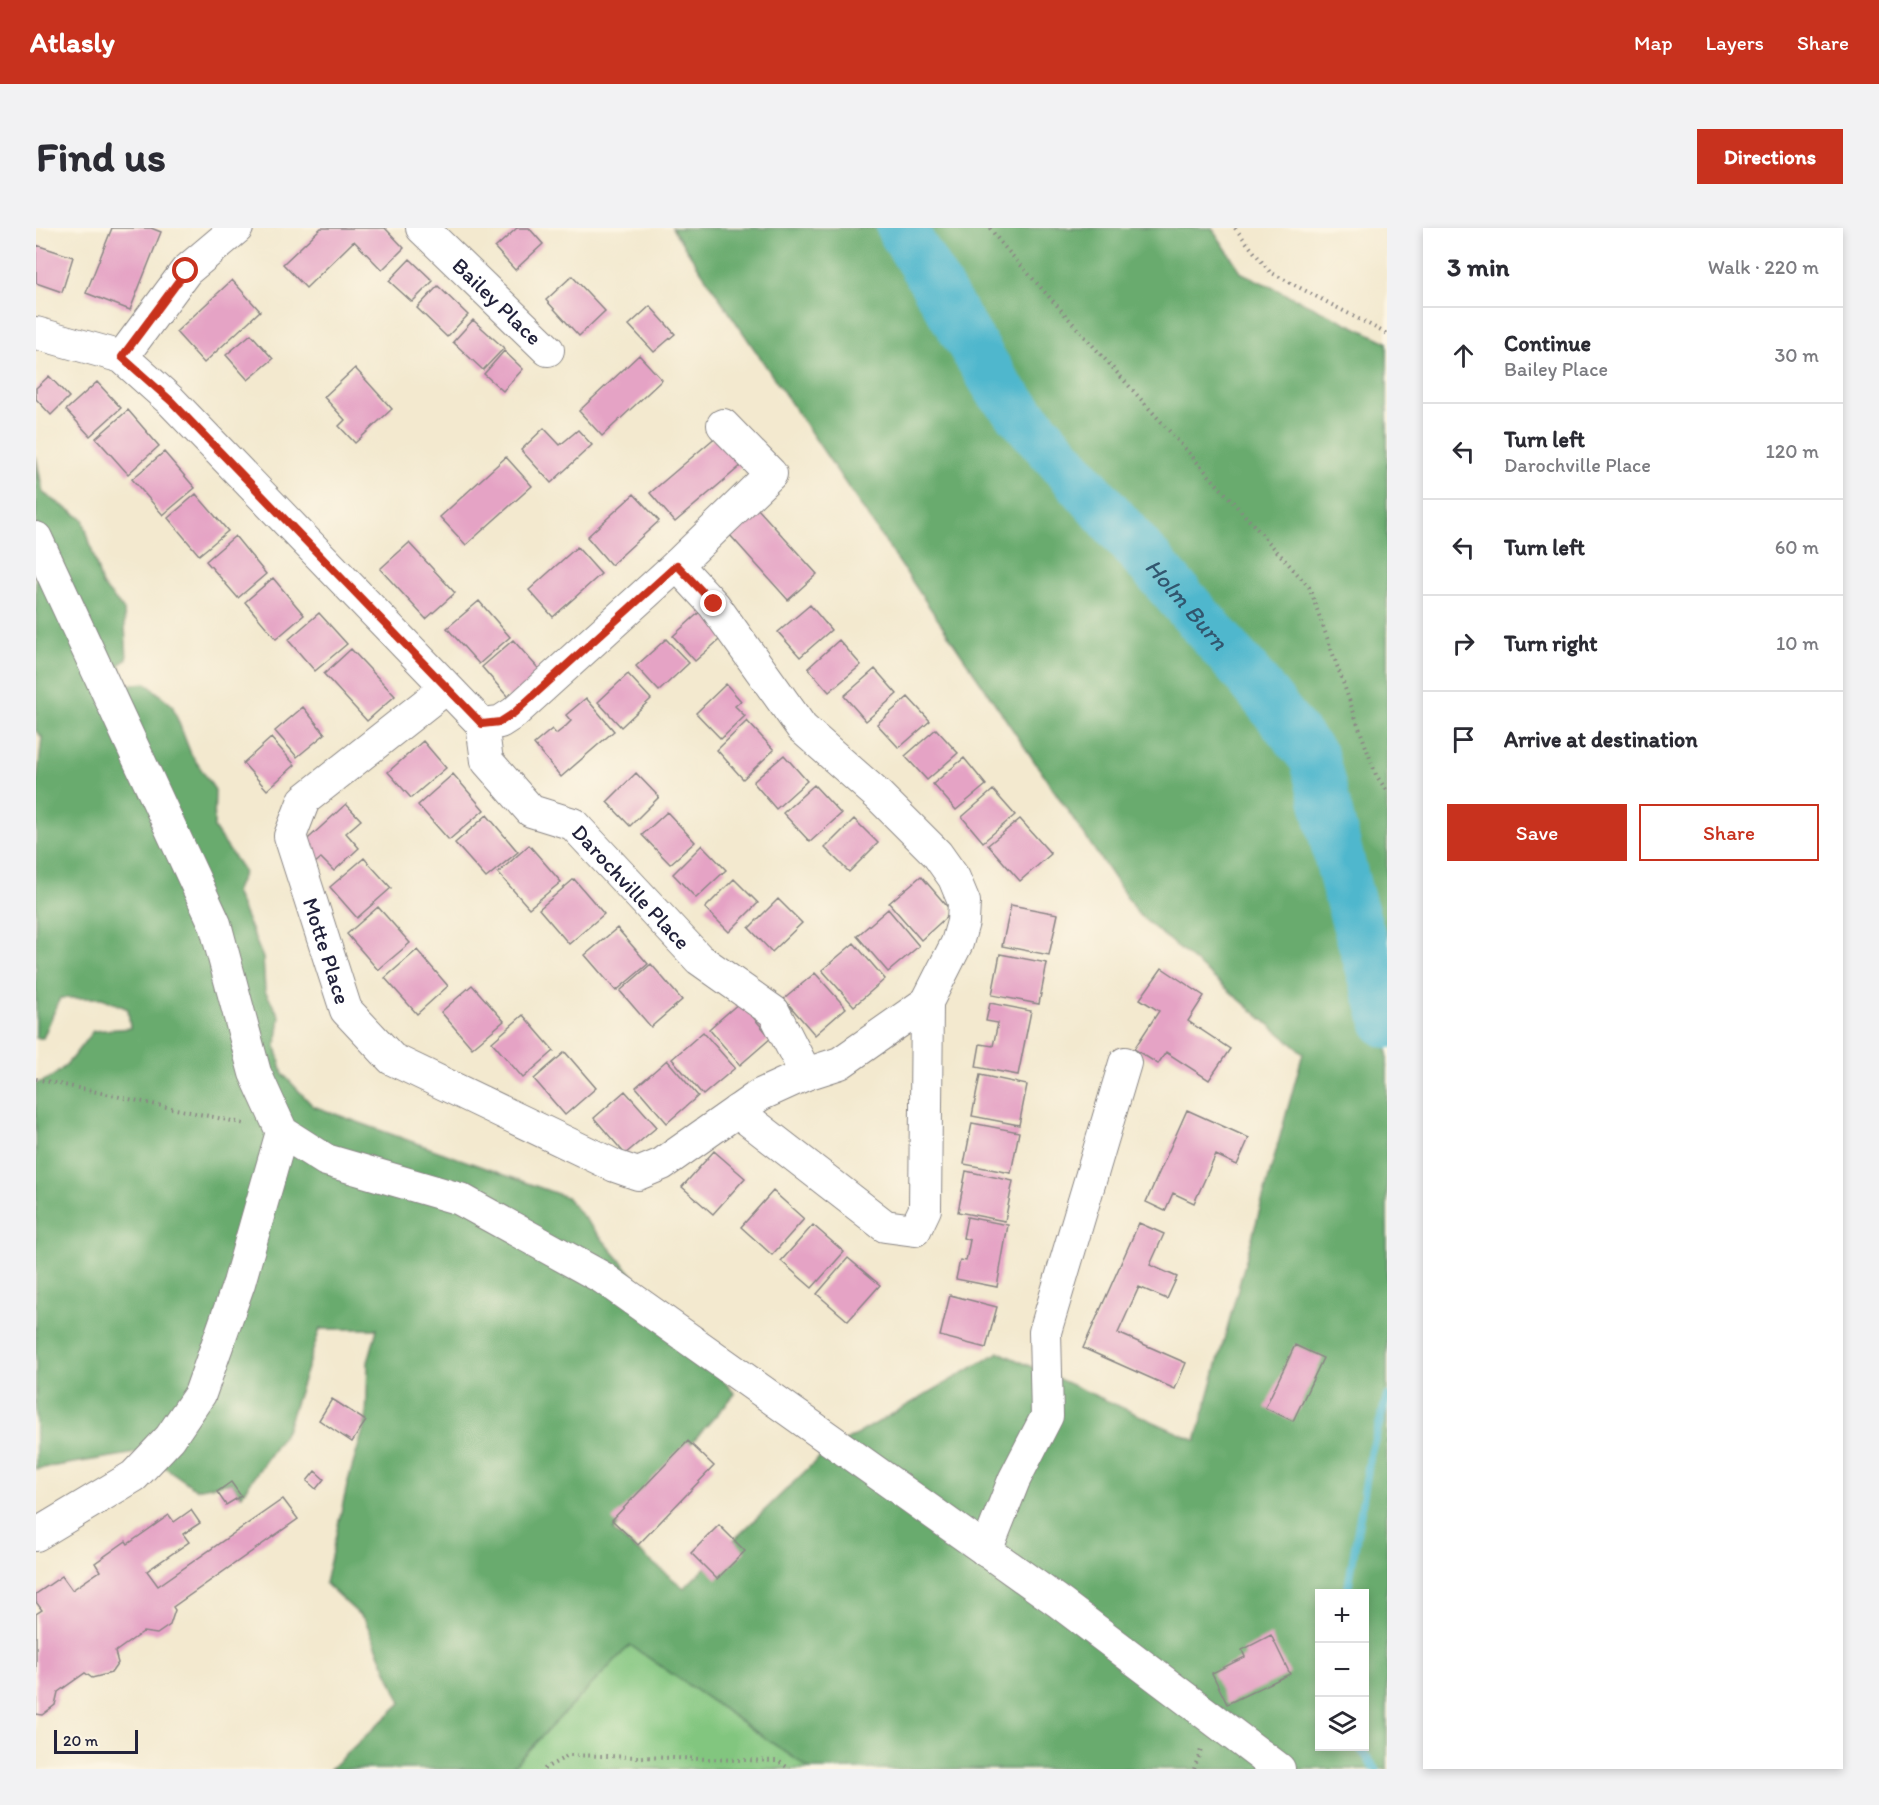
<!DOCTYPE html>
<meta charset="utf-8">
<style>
:root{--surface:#fff;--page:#f2f2f3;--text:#2b2b33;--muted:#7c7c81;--line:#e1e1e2;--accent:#c8321e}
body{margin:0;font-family:Itim,sans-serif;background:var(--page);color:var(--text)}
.controls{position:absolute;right:18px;bottom:18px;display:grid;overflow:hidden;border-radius:0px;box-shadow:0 3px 9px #0003}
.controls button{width:54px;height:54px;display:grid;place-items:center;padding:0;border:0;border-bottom:2px solid var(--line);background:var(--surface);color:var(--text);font:30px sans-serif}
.scale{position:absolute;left:18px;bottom:15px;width:84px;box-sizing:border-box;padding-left:6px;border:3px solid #22223b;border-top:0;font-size:16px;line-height:21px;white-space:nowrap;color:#22223b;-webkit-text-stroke:4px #fcf5e5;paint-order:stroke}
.stop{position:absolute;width:18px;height:18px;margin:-14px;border:4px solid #c8321e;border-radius:50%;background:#fff}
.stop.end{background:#c8321e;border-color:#fff;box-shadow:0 2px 6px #0008}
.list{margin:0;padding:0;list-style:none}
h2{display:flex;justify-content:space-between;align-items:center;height:78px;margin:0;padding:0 24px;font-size:26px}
h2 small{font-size:20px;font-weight:400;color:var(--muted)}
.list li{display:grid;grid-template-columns:39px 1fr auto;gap:18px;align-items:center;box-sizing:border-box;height:96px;padding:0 24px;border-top:2px solid var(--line)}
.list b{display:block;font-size:22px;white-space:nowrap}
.list p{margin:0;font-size:20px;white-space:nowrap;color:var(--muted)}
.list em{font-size:20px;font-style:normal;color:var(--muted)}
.actions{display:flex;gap:12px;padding:18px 24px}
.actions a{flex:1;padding:14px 0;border:2px solid var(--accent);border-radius:0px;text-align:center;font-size:21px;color:var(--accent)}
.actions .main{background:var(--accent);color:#fff}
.icon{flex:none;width:33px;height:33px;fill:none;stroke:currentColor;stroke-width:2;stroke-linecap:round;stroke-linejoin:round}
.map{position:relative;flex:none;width:1351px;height:1541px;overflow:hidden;border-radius:0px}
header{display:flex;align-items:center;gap:36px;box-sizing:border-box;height:84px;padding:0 30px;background:var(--accent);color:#fff}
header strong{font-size:28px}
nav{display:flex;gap:33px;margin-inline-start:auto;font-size:21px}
.intro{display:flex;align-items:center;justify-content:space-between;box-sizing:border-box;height:144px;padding:0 36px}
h1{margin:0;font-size:42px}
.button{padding:15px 27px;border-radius:0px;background:var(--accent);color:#fff;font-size:21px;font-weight:700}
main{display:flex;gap:36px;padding:0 36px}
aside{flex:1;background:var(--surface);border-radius:0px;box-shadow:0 3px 9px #0003}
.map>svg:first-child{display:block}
</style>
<header>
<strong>Atlasly</strong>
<nav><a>Map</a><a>Layers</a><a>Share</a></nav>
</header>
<div class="intro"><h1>Find us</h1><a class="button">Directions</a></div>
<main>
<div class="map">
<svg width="1351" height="1541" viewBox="0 0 1351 1541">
<rect width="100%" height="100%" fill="#fcf5e5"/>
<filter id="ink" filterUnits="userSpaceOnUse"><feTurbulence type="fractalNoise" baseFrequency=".0167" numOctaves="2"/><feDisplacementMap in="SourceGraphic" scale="12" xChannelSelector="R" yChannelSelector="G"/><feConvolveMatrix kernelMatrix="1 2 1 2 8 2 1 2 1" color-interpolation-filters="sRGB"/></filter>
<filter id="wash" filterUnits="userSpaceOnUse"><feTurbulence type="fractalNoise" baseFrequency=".008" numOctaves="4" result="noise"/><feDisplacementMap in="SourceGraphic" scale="24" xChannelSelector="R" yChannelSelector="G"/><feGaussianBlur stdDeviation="1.35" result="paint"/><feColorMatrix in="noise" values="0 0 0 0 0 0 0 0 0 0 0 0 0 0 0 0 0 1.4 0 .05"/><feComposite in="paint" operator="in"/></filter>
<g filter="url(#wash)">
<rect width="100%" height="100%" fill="#f3e9cf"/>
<path fill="#82c67f" stroke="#52745d" stroke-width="1.5" d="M594 1417 774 1541H474Z"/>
<path fill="#69ab6e" stroke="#466654" stroke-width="1.5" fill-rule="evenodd" d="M636 0H1176L1206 45 1351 114V1541H774L594 1417 474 1541H294L365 1475 329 1392 289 1355 312 1253 330 1193 332 1134 341 1101H284L250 1203 205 1268 195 1254 160 1261 107 1224 0 1241V855C26 850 41 822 57 803L94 800 92 781 66 770H24L7 810H0V562L6 509 0 503V228L7 265 47 291 66 357 88 382 91 431 84 436 88 457 110 455 136 477 155 526 179 562 178 600 208 644 199 664 227 730 229 763 244 789 240 818 247 846 277 878 530 969 699 1166 577 1303 648 1360 787 1226 963 1124 1160 1213 1267 825 1102 686ZM1284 1366H1328V1518H1284Z"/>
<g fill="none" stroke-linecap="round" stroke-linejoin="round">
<path stroke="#4fb7cd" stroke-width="8" d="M1311 1366 1334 1229 1351 1168
M1322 1518 1340 1541"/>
<path stroke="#4fb7cd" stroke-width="50" id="s1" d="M865 0 963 161 1212 447 1278 530 1311 662 1351 795"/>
</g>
<g id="blocks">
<path fill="#e5a3c5" d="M76 0H115L125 4 94 82 50 65Z
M285 0H349L368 20 346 42 318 13 270 60 247 36Z
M481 0H493L507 16 479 42 459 20Z
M0 17 37 29 26 64 0 55Z
M374 31 397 53 376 74 353 53Z
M536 48 569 83 543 108 510 72Z
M196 52 224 83 168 135 140 104Z
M402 58 432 87 411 109 381 80Z
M614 78 639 106 618 124 593 97Z
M437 92 468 120 447 142 417 114Z
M215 106 237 131 212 152 190 127Z
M468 123 487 141 467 163 448 146Z
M603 127 626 152 566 208 543 183Z
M319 140 356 181 319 215 303 198 309 192 288 169Z
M13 148 33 169 15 187 0 171V160Z
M61 154 85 180 54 208 30 182Z
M92 182 123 218 92 246 60 210Z
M508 200 524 217 542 202 556 217 515 255 485 222Z
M682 207 707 236 639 294 614 265Z
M128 224 159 260 127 287 96 251Z
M470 229 496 258 430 317 404 289Z
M160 266 192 303 163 327 132 290Z
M598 266 623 293 575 337 551 309Z
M721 280 781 346 752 372 693 306Z
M199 308 230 346 202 370 170 333Z
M373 315 419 365 390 391 344 341Z
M541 319 565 346 517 389 493 362Z
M237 350 268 387 240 411 209 374Z
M443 373 474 409 443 436 411 400Z
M774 377 795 402 764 429 742 404Z
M667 381 690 406 659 433 637 408Z
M283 385 311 416 279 443 252 412Z
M630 411 653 435 623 463 600 438Z
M477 412 509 448 477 475 446 439Z
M803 412 825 437 793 464 772 440Z
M315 421 359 468 331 493 288 446Z
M839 441 861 466 830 493 808 468Z
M592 446 615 471 585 499 562 474Z
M690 456 705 473 699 478 709 488 685 511 660 485Z
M872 469 894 493 863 520 841 496Z
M550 470 578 503 525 549 498 516 516 501 520 506 529 499 535 493 530 487Z
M267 479 289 506 261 529 239 503Z
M711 493 738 522 707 551 681 522Z
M900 501 922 525 891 552 869 528Z
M235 510 259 537 231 562 207 535Z
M387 513 410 540 375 570 352 544Z
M748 527 771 553 740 581 717 554Z
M928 530 950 557 920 582 897 556Z
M600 545 623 569 594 598 571 574Z
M417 546 448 582 413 612 382 577Z
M778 557 805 586 774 614 747 585Z
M957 562 979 587 947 614 926 589Z
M310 576 325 592 310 605 323 620 298 643 285 630 277 637 262 620Z
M631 584 659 614 634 636 606 607Z
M451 587 482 624 450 650 419 615Z
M818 591 842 615 813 644 789 620Z
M984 591 1015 626 984 653 952 617Z
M493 617 525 654 493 680 462 645Z
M666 617 690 642 660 670 637 646Z
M328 630 355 660 321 690 294 659Z
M885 648 916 684 885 712 853 675Z
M538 651 568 686 533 716 503 681Z
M698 651 722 675 693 704 669 680Z
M742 671 766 695 736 724 713 700Z
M975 677 1022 686 1013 727 966 718Z
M342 679 374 715 342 742 311 706Z
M852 681 883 718 852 744 821 708Z
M581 700 612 736 580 763 549 727Z
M818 715 849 751 818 778 786 742Z
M381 722 412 758 381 786 349 750Z
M964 726 1011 735 1003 776 956 767Z
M615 736 646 772 615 799 584 763Z
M1126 740 1168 768 1152 793 1194 821 1173 852 1130 824 1122 836 1098 821 1123 783 1104 771Z
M779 745 810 780 779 807 748 771Z
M436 757 468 793 436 820 405 784Z
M704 774 735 810 704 837 673 801Z
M954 775 995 783 982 847 940 839 944 816 957 818 962 795 950 793Z
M487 787 518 823 487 850 456 814Z
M667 804 699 840 667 867 636 831Z
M529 824 560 860 529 887 498 851Z
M631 832 662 868 631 895 600 859Z
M944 847 991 857 983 897 936 888Z
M589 863 621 899 589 926 558 890Z
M1151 882 1213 910 1201 937 1180 927 1158 975 1137 965 1129 983 1110 974Z
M936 895 983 904 975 945 928 936Z
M678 923 709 950 677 986 646 959Z
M930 943 977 953 969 993 922 984Z
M737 963 768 991 736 1027 705 999Z
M931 989 972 997 961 1059 920 1051 924 1032 930 1033 934 1012 927 1010Z
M1103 995 1128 1006 1114 1037 1141 1049 1131 1071 1103 1059 1082 1105 1150 1135 1139 1161 1047 1120Z
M777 997 808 1024 776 1060 745 1033Z
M812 1030 844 1057 812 1093 781 1066Z
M914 1067 961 1079 950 1120 904 1108Z
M1259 1117 1287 1130 1257 1193 1229 1180Z
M296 1171 330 1193 316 1214 283 1192Z
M652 1213 678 1238 602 1317 576 1292Z
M279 1243 288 1251 280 1261 271 1253Z
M195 1254 205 1268 190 1277 181 1264Z
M247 1271 262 1291 137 1379 139 1382 134 1397 121 1406 107 1404 79 1424 82 1435 75 1445 56 1450 49 1445 22 1464 19 1477 6 1487 0 1486V1386L6 1382 0 1374V1366L26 1348 36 1362 64 1343 59 1335 90 1313 92 1316 133 1287 138 1294 155 1282 164 1295 147 1306 153 1314 111 1343 122 1358Z
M683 1297 709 1323 681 1351 655 1325Z
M1235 1407 1254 1446 1191 1476 1176 1445 1209 1429 1206 1422Z"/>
</g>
</g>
<g filter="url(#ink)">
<use href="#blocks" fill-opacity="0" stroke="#8a8685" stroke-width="1.5"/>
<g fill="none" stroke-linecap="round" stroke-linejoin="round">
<g stroke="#8a8685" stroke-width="34">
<g id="minor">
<path id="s2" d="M386 0 512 122"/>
<path id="s3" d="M0 105 86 129 135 173 446 496 451 533 495 583 537 596 663 731 738 784 770 846"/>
<path d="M86 129 150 43 201 0"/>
<path d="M0 310 179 696 219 845 246 904 290 932 424 971 567 1050 1024 1375 1243 1541"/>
<path d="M641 337 735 246 687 197"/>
<path id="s4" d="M410 460 268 572 254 608 310 782 356 831 579 938 602 946 626 936 724 867 770 846 804 835 891 774 921 715 927 694 928 674 918 650 901 626 843 568 766 500 678 377 641 337 478 485 464 494 446 496"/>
<path d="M701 883 849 998 879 1002 889 981 891 774"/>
<path d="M0 1307 98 1248 134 1210 164 1166 203 1055 246 904"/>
<path d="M950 1323 978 1252 1011 1188 1009 1104 1089 835"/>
</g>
</g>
<path stroke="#8a8685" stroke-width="4" stroke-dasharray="1.5 4.5" stroke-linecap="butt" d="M954 0 964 14 1273 359 1340 547 1351 563
M1199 0 1234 44 1351 106
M0 851 210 896
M508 1541 533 1527 742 1533 754 1541
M1158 1541 1166 1519"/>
<use href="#minor" stroke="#fff" stroke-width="32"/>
</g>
</g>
<g fill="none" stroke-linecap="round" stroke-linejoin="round" filter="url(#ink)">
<path stroke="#c8321e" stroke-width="8" d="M150 43 86 129 135 173 446 496 464 494 478 485 641 337 678 376"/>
</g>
<g text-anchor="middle" stroke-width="6" stroke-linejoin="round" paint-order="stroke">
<g font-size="22" fill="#22223b" stroke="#fcf5e5">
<text dy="8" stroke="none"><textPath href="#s2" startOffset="105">Bailey Place</textPath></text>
<text dy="8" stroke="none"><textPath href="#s3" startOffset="837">Darochville Place</textPath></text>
<text dy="8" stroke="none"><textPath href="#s4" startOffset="340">Motte Place</textPath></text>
</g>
<g font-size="24" font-style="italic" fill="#32566e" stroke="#fcf5e5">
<text dy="8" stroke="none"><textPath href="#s1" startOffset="474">Holm Burn</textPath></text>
</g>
</g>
</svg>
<div class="controls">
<button>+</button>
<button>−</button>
<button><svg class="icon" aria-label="layers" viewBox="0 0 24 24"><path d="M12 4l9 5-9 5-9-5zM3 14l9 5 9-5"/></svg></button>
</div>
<div class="scale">20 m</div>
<div class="stop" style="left:150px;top:43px"></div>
<div class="stop end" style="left:678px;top:376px"></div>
</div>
<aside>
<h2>3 min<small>Walk · 220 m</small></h2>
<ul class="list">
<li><svg class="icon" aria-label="ahead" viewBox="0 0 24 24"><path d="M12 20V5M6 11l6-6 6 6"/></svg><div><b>Continue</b><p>Bailey Place</p></div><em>30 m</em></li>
<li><svg class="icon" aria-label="left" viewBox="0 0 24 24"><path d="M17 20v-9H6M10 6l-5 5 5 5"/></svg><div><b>Turn left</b><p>Darochville Place</p></div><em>120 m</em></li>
<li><svg class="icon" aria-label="left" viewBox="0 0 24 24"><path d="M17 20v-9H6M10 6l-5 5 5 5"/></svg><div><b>Turn left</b></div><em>60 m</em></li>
<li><svg class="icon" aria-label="right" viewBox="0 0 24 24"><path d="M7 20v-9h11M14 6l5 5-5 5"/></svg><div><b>Turn right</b></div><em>10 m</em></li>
<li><svg class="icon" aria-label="arrive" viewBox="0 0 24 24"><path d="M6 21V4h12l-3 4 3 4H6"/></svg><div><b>Arrive at destination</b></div></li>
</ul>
<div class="actions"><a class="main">Save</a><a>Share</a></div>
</aside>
</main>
